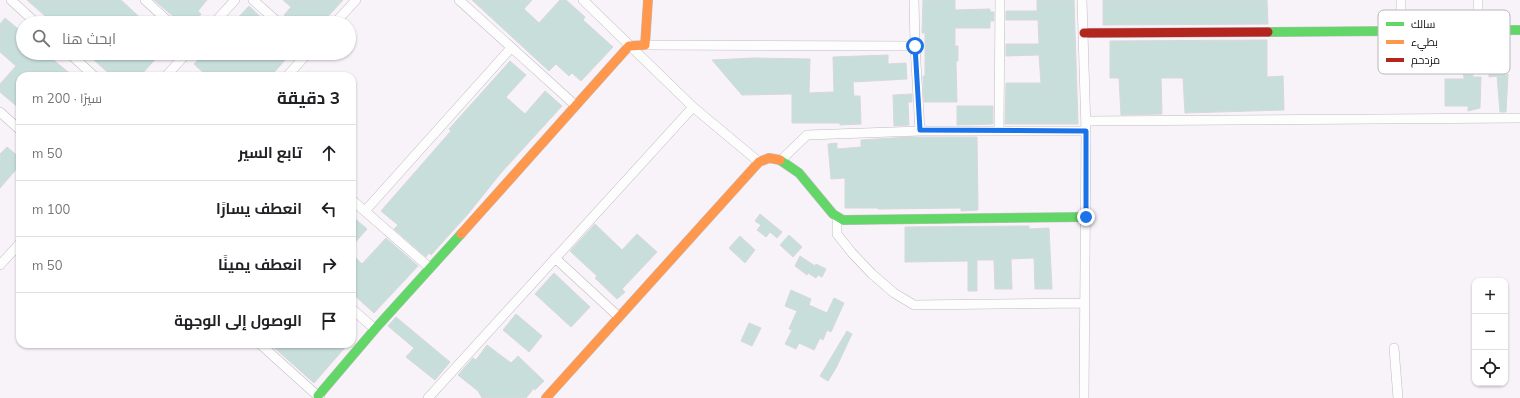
<!DOCTYPE html>
<html lang="ar">
<meta charset="utf-8">
<style>
:root{--surface:#fff;--page:#f2f2f2;--text:#202124;--muted:#757577;--line:#e0e0e0}
body{margin:0;font-family:Mulish,Cairo,sans-serif;background:var(--page);color:var(--text);direction:rtl}
.controls{position:absolute;right:12px;bottom:12px;display:grid;overflow:hidden;border-radius:8px;box-shadow:0 1px 3px #0004}
.controls button{width:36px;height:36px;display:grid;place-items:center;padding:0;border:0;border-bottom:1px solid var(--line);background:var(--surface);color:var(--text);font:20px sans-serif}
.stop{position:absolute;width:12px;height:12px;margin:-9px;border:3px solid #1a73e8;border-radius:50%;background:#fff}
.stop.end{background:#1a73e8;border-color:#fff;box-shadow:0 1px 4px #0008}
.list{margin:0;padding:0;list-style:none}
h2{display:flex;justify-content:space-between;align-items:center;height:52px;margin:0;padding:0 16px;font-size:17px}
h2 small{font-size:13px;font-weight:400;color:var(--muted)}
.list li{display:grid;grid-template-columns:26px 1fr auto;gap:12px;align-items:center;box-sizing:border-box;height:56px;padding:0 16px;border-top:1px solid var(--line)}
.list b{display:block;font-size:15px;white-space:nowrap}
.list em{font-size:13px;font-style:normal;color:var(--muted)}
.icon{flex:none;width:22px;height:22px;fill:none;stroke:currentColor;stroke-width:2;stroke-linecap:round;stroke-linejoin:round}
.map{position:relative;flex:none;width:1520px;height:398px;overflow:hidden;direction:ltr}
.search{position:absolute;background:var(--surface);box-shadow:0 1px 3px #0004;left:16px;top:16px;width:340px;height:44px;display:flex;align-items:center;gap:10px;box-sizing:border-box;padding:0 14px;border-radius:22px;color:var(--muted);font-size:15px}
.panel{position:absolute;background:var(--surface);box-shadow:0 1px 3px #0004;left:16px;top:72px;width:340px;height:276px;border-radius:12px;direction:rtl}
.map>svg:first-child{display:block}
</style>
<div class="map">
<svg width="1520" height="398" viewBox="0 0 1520 398">
<rect width="100%" height="100%" fill="#f8f2f9"/>
<path fill="#c8deda" stroke="#d8d8da" d="M27 0H121L146 23H53Z
M154 0H207L198 11 201 14 194 23H181Z
M283 0H343L322 23H294L284 15 291 7Z
M472 0H532L524 9 539 23 560 0H566L585 17 583 20 613 47 581 81 572 73 569 76 556 64 549 71Z
M923 0H955V10L990 9V12H994V21H990V28H955V46H958V61H956L957 102H924L923 76H925V33H922Z
M1037 0H1074L1078 124H1005L1006 83H1041L1039 55 1006 56V44H1039L1038 20H1006V11H1037Z
M1103 0H1267L1268 24 1103 25Z
M249 6 267 23H233Z
M5 18 23 33V53H45L73 76H20V109L0 92V84L16 66 0 52V24Z
M1267 40V77L1283 76 1284 110 1185 113 1183 78H1161L1162 114 1121 115 1119 78H1110V41Z
M1471 45 1473 77H1481L1480 108 1468 111V106H1445V79H1464L1462 46Z
M1488 51H1505V76L1508 74 1506 112H1500L1497 76 1489 77Z
M86 53H161L140 76H112Z
M205 53H277L285 60 271 76H207L194 64Z
M888 55V64L906 63 907 79 853 82 854 96H860L861 124 840 125V123H792V94L742 95 712 60 754 58 810 59 809 93 834 92 833 57Z
M510 61 526 75 506 97 517 107 525 114 545 91 562 106 500 174 468 214 431 255 429 253 426 257 394 229 398 225 381 211 451 131 449 129Z
M912 94V102H908L909 125 894 126 893 95Z
M957 106H993V124L957 125Z
M910 137H977L978 210 961 211V208L878 209V208H845V178L831 179 828 144 837 143V149L861 147V140Z
M7 147 20 158V165L0 188V154Z
M760 214 782 232 777 238 770 232 766 237 757 230 761 225 755 221Z
M352 216 367 229 352 246Z
M595 224 622 250 637 234 657 252 622 289 625 292 617 299 595 278 597 276 570 251Z
M1029 226V229L1049 228 1052 289H1035L1034 258 1011 259 1012 289H995L994 260H977V291H968V261L905 262V227Z
M789 235 802 247 793 257 780 245Z
M740 236 755 250 745 263 729 248Z
M386 238 418 266 374 313 352 293V254L362 264Z
M800 256 815 266 816 264 826 269 822 277 818 275 816 278 808 273 807 275 795 266Z
M554 273 590 307 571 327 535 294Z
M791 290 811 299 809 305 827 313 834 298 844 303 831 332 827 330 823 340 820 338 814 350 799 343 796 349 785 344 792 330 789 329 797 311 785 306Z
M516 314 542 336 529 352 503 330Z
M396 317 450 362 435 380 406 357 414 348 388 326Z
M749 323 761 328 752 346 741 341Z
M847 331 852 334 836 368 828 381 820 376Z
M270 344H348L314 383Z
M487 345 511 363 518 356 544 381 535 390 534 388 526 398H482L478 391 458 375 473 358 476 360Z"/>
<g fill="none" stroke-linecap="round" stroke-linejoin="round">
<g stroke="#c0bcc1" stroke-width="10">
<path id="street" d="M11 0 36 23
M145 0 170 23
M253 0 279 23
M459 0 575 105
M583 0 693 107 759 162
M914 0 915 46 920 131
M1082 0 1086 131 1084 398
M1401 0V30
M214 23 235 0
M335 23 356 0
M1478 30V0
M645 45 915 46
M69 53 94 76
M166 76 187 53
M287 76 308 53
M0 112 20 130
M1086 121 1520 118
M999 131 1000 0
M781 160 807 135 920 131H1086
M352 200 430 268
M365 211 511 48
M837 218V234L852 253 872 274 894 293 914 305 1085 303
M555 258 619 317
M0 265 20 243
M352 309 375 329
M260 344 320 398
M1394 348 1398 398
M428 398 693 107"/>
</g>
<g stroke="#c0bcc1" stroke-width="10">
<path id="fast" d="M1268 32 1520 30
M780 160 799 173 833 214 843 220 1086 217
M318 396 375 329 461 234"/>
</g>
<g stroke="#c0bcc1" stroke-width="10">
<path id="slow" d="M461 234 629 46 645 45 648 0
M546 398 759 162 769 158 780 160"/>
</g>
<g stroke="#c0bcc1" stroke-width="10">
<path id="jam" d="M1084 33 1268 32"/>
</g>
<use href="#street" stroke="#fefdfe" stroke-width="9"/>
<use href="#fast" stroke="#63d668" stroke-width="9"/>
<use href="#slow" stroke="#ff974d" stroke-width="9"/>
<use href="#jam" stroke="#b3261e" stroke-width="9"/>
</g>
<g fill="none" stroke-linecap="round" stroke-linejoin="round">
<path stroke="#1a73e8" stroke-width="5" d="M915 46 920 130 1086 131V217"/>
</g>
<rect x="1378" y="10" width="132" height="64" rx="6" fill="#fff" stroke="#b8b8b9" stroke-width="1"/>
<rect x="1386" y="22" width="18" height="4" fill="#63d668"/>
<rect x="1386" y="40" width="18" height="4" fill="#ff974d"/>
<rect x="1386" y="58" width="18" height="4" fill="#b3261e"/>
<g font-size="11" fill="#141115">
<text x="1411" y="28">سالك</text>
<text x="1411" y="46">بطيء</text>
<text x="1411" y="64">مزدحم</text>
</g>
</svg>
<div class="controls">
<button>+</button>
<button>−</button>
<button><svg class="icon" aria-label="locate" viewBox="0 0 24 24"><circle cx="12" cy="12" r="6"/><path d="M12 2v4M12 18v4M2 12h4M18 12h4"/></svg></button>
</div>
<div class="stop" style="left:915px;top:46px"></div>
<div class="stop end" style="left:1086px;top:217px"></div>
<div class="search"><svg class="icon" aria-label="search" viewBox="0 0 24 24"><circle cx="10" cy="10" r="6"/><path d="M15 15l6 6"/></svg>ابحث هنا</div>
<section class="panel">
<h2>3 دقيقة<small>سيرًا · 200 m</small></h2>
<ul class="list">
<li><svg class="icon" aria-label="ahead" viewBox="0 0 24 24"><path d="M12 20V5M6 11l6-6 6 6"/></svg><div><b>تابع السير</b></div><em>50 m</em></li>
<li><svg class="icon" aria-label="left" viewBox="0 0 24 24"><path d="M17 20v-9H6M10 6l-5 5 5 5"/></svg><div><b>انعطف يسارًا</b></div><em>100 m</em></li>
<li><svg class="icon" aria-label="right" viewBox="0 0 24 24"><path d="M7 20v-9h11M14 6l5 5-5 5"/></svg><div><b>انعطف يمينًا</b></div><em>50 m</em></li>
<li><svg class="icon" aria-label="arrive" viewBox="0 0 24 24"><path d="M6 21V4h12l-3 4 3 4H6"/></svg><div><b>الوصول إلى الوجهة</b></div></li>
</ul>
</section>
</div>
